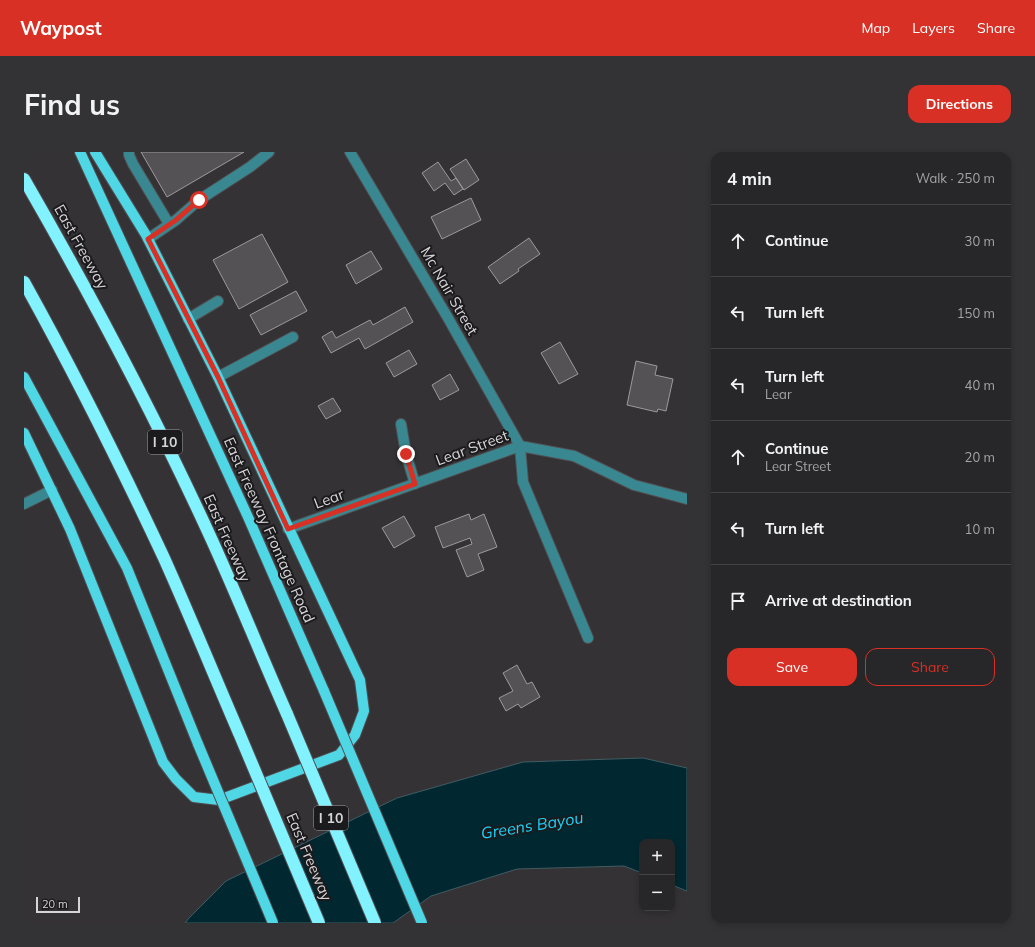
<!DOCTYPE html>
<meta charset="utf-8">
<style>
:root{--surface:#272628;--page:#333234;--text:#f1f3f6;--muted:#a4a5a8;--line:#434345;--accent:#d93025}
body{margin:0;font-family:Mulish,sans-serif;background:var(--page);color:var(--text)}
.controls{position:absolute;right:12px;bottom:12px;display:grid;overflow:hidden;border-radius:8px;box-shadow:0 2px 6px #0003}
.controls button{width:36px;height:36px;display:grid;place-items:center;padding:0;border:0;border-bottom:1px solid var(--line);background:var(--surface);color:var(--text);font:20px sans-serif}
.scale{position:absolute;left:12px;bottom:10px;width:44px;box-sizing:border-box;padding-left:4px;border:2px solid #d6d4d7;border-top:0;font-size:11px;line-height:14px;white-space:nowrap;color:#d6d4d7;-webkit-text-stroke:3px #1b1a1c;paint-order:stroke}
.stop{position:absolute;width:12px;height:12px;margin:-9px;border:3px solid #d93025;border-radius:50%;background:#fff}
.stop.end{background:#d93025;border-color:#fff;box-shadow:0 1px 4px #0008}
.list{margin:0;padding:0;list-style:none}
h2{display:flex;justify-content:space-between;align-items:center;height:52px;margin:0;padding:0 16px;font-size:17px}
h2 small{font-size:13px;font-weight:400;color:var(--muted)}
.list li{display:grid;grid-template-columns:26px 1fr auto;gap:12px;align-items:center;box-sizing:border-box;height:72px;padding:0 16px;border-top:1px solid var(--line)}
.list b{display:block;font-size:15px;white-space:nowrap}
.list p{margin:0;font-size:13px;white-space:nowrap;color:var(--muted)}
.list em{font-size:13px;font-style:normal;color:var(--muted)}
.actions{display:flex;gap:8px;padding:12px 16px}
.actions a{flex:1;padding:9px 0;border:1px solid var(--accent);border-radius:12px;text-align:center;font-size:14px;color:var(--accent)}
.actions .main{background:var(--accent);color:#fff}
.icon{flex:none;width:22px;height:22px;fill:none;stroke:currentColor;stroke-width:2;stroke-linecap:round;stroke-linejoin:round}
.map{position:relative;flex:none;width:663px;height:771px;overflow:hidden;border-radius:12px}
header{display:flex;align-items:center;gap:24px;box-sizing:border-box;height:56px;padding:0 20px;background:var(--accent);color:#fff}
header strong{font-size:19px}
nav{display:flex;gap:22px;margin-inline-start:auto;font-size:14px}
.intro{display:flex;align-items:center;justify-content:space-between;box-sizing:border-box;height:96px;padding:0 24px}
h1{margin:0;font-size:28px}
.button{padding:10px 18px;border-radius:12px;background:var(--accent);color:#fff;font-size:14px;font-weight:700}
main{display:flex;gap:24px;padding:0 24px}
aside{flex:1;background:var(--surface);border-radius:12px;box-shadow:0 2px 6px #0003}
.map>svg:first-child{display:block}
</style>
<header>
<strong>Waypost</strong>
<nav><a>Map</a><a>Layers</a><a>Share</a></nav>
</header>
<div class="intro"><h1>Find us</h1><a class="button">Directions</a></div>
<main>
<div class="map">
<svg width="663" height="771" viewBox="0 0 663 771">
<rect width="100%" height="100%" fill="#343235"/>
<path fill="#012831" stroke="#415c63" d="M619 606 663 616V739L648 733V690H618V721L600 714 493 717 407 744 369 771H161L166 765 202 729 373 646 499 610Z"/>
<path fill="#555255" stroke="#9d9a9e" d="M117 0H220L143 45Z
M442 7 455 28 440 38 426 17Z
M414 10 427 29 432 26 439 37 430 43 421 31 410 39 398 21Z
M447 46 457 68 418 87 407 65Z
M238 82 264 130 215 157 189 108Z
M505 86 516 102 494 117 495 119 476 132 464 115Z
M347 99 358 117 332 132 322 113Z
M272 139 283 159 237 183 226 163Z
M381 155 389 170 341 197 335 186 307 201 298 185 308 179 312 186 346 168 349 173Z
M536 190 554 222 535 232 517 201Z
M385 198 393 212 370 225 362 211Z
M612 209 633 214 631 223 649 227 642 259 634 257 633 260 603 253Z
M426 222 435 238 416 248 408 233Z
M309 246 317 259 302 267 294 254Z
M445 362 447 368 460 362 473 395 454 402 460 418 443 425 432 398 448 392 446 386 419 396 411 375Z
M380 364 391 384 370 396 358 376Z
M493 513 503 532 508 530 516 545 497 556 494 552 482 559 475 546 489 539 479 521Z"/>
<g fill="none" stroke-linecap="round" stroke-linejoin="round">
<g stroke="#514f52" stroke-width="12">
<path id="minor" d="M105 0V3L109 12 145 72
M326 0 424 166 496 294 499 330 564 486
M124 87 152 68 175 48 226 15 245 0
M164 167 194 149
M194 225 269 185
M377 272 382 302 391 332
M0 352 28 338
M264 377 496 294 550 304 610 333 663 347"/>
</g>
<g stroke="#514f52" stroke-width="12">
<path id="major" d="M56 0 224 365 300 539
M0 225 103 416 174 592
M0 281 46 377 139 610 152 627 170 645 195 648 315 603 331 583 340 559 336 528 194 225 122 83 71 0"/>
</g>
<g stroke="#514f52" stroke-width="14">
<path id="highway" d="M0 27C67 143 130 262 186 384 213 443 237 503 263 562
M0 130C50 220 96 312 140 406 166 464 190 523 215 581"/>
</g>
<use href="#minor" stroke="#398891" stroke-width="10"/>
<use href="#major" stroke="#4fd7e6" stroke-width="10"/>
<use href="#highway" stroke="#83f2ff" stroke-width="12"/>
<g stroke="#514f52" stroke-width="12" stroke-linecap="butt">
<path id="major-bridge" d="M300 539 398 771
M174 592 249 771"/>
</g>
<g stroke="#514f52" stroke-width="14" stroke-linecap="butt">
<path id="highway-bridge" d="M263 562 351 771
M215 581 295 771"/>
</g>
<use href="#major-bridge" stroke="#4fd7e6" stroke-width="10"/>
<use href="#highway-bridge" stroke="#83f2ff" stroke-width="12"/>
</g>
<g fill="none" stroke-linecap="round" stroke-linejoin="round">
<path stroke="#d93025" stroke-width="5" d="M175 48 152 68 124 87 194 225 264 377 391 332 382 302"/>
</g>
<g text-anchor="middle" stroke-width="4" stroke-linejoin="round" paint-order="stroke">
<g fill="#1b1a1c" stroke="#9e9c9f" stroke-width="1">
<rect x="124" y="278" width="34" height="24" rx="3"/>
<rect x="290" y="654" width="34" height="24" rx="3"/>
</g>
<g font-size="14" font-weight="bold" fill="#d6d4d7">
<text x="141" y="295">I 10</text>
<text x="307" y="671">I 10</text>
</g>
<g font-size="15" fill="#d6d4d7" stroke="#1b1a1c">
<text transform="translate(57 95) rotate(61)" y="5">East Freeway</text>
<text transform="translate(425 139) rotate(60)" y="5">Mc Nair Street</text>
<text transform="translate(448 296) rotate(-20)" y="5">Lear Street</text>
<text transform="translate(305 347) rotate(-20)" y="5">Lear</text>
<text transform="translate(245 378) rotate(66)" y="5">East Freeway Frontage Road</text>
<text transform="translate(203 386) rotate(66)" y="5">East Freeway</text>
<text transform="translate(285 705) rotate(67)" y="5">East Freeway</text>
</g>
<g font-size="16" font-style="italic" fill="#16d5fc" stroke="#1b1a1c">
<text transform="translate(508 673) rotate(-9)" y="6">Greens Bayou</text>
</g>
</g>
</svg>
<div class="controls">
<button>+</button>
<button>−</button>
</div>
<div class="scale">20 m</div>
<div class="stop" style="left:175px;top:48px"></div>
<div class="stop end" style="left:382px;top:302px"></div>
</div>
<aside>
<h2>4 min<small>Walk · 250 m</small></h2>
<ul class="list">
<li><svg class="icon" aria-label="ahead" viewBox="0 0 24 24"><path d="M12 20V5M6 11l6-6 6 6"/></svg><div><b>Continue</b></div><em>30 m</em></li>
<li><svg class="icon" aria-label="left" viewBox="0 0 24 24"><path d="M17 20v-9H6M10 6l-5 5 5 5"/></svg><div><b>Turn left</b></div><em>150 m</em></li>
<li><svg class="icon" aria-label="left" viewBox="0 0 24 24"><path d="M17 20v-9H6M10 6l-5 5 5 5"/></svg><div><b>Turn left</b><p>Lear</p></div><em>40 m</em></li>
<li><svg class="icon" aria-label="ahead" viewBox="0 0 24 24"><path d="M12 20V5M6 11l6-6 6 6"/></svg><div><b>Continue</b><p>Lear Street</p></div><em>20 m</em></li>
<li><svg class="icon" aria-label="left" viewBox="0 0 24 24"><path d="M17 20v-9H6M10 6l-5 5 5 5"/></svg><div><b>Turn left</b></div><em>10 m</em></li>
<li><svg class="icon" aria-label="arrive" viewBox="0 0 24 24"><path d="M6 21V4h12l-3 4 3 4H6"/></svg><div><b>Arrive at destination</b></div></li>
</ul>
<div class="actions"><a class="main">Save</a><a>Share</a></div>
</aside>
</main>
